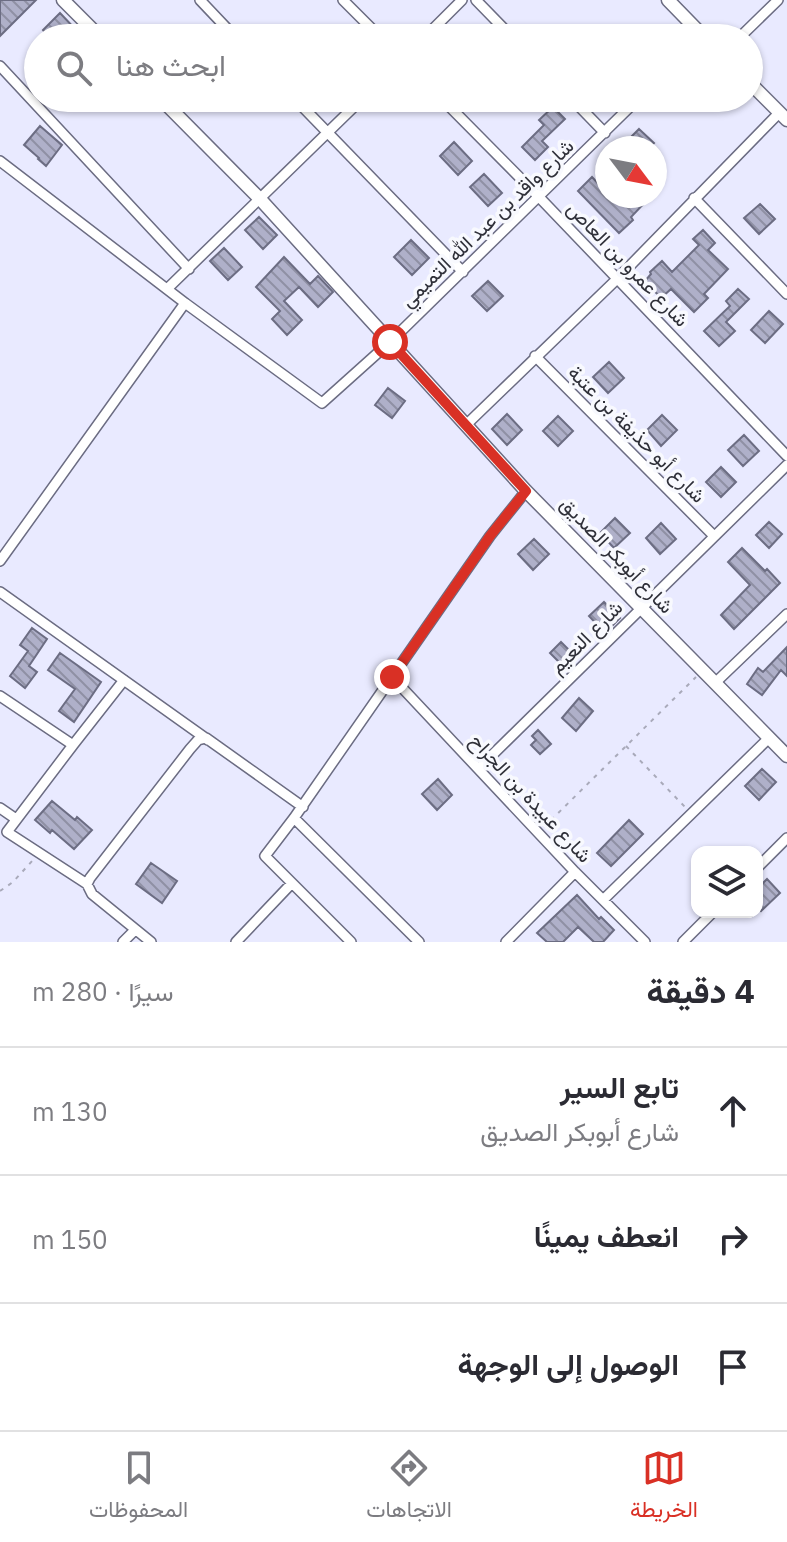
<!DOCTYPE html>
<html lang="ar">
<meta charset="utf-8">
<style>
:root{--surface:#fff;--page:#f2f2f3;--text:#2b2b33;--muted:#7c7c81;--line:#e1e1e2;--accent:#d93025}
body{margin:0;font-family:"IBM Plex Sans",Vazirmatn,sans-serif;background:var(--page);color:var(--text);direction:rtl}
.controls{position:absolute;right:24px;bottom:24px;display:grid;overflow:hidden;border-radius:16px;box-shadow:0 2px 6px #0004}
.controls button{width:72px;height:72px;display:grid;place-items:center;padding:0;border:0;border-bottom:2px solid var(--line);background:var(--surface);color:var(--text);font:40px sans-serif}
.compass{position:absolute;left:595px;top:136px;width:72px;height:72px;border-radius:50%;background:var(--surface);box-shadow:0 2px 6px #0004;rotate:122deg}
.stop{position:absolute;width:24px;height:24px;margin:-18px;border:6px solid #d93025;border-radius:50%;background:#fff}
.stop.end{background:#d93025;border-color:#fff;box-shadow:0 2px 8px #0008}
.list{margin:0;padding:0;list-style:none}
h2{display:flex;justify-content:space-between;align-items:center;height:104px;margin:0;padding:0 32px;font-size:34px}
h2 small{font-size:26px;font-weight:400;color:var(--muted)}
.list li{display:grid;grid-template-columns:52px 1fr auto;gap:24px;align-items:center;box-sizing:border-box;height:128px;padding:0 32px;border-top:2px solid var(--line)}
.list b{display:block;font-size:30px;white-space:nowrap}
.list p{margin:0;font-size:26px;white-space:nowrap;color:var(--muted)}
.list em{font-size:26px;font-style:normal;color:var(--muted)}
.icon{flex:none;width:44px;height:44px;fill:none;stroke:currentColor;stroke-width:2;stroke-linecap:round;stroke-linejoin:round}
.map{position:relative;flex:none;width:787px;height:942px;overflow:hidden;direction:ltr}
.search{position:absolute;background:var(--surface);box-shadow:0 2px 6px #0004;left:24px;right:24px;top:24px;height:88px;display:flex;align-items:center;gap:20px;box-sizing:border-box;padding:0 28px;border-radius:44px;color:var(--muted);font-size:30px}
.sheet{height:488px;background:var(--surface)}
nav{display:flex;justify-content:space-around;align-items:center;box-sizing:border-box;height:112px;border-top:2px solid var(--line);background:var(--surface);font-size:22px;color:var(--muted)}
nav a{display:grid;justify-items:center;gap:4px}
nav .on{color:var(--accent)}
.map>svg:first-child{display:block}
</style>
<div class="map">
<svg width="787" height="942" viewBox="0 0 787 942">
<defs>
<pattern id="building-back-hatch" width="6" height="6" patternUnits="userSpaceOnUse" patternTransform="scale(2)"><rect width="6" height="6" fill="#afb0c9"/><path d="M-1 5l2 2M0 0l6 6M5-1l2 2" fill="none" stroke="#8f90a4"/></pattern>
</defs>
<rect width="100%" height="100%" fill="#e9eaff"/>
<path fill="url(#building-back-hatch)" stroke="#6c6d83" stroke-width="2" d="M0 0H36L0 36Z
M60 13 78 32 72 38H50L43 30Z
M553 107 565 119 542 141 548 147 535 160 522 147 544 125 539 120Z
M40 126 62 145 46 166 38 159 39 158 24 145Z
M639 129 654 143 649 148H630L625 143Z
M454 142 472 161 458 175 440 156Z
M484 174 502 193 488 206 470 187Z
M592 177 607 193V196H610L618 203 624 196H651L631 217 633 220 619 233 578 191Z
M760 204 775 219 759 234 744 218Z
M259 217 277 235 263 249 245 230Z
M703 230 715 243 708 250 728 269 704 294 708 298 694 312 671 289 661 298 645 281 651 274 650 272 662 261 672 272 699 245 693 239Z
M411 240 429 258 412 275 394 257Z
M224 248 242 267 228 280 210 261Z
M284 257 310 284 318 276 333 292 318 307 299 287 284 301 302 320 287 335 272 319 280 311 256 287Z
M488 281 503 296 487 311 472 296Z
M738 289 749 299 726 322 735 331 719 346 704 331 730 306 726 301Z
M769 311 783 324 765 343 751 330Z
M609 362 624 378 608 393 593 377Z
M388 388 405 401 392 418 375 405Z
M507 414 522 430 507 445 492 429Z
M662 415 677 430 661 446 647 430Z
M558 416 573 431 558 446 543 431Z
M744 435 759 451 743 466 728 450Z
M721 467 736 482 721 497 706 482Z
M615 518 630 533 614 548 600 533Z
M769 522 782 534 769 548 756 535Z
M661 523 676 539 660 554 646 538Z
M534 539 549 554 533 570 518 554Z
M742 548 765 571 767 569 780 583 734 629 721 615 750 585 728 562Z
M604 602 620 618 605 633 589 616Z
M32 628 47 639 29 666 37 672 25 688 10 676 28 651 20 645Z
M561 642 571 652 560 663 550 653Z
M787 647V676L781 670 762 695 747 684 758 668 763 672Z
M60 653 101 682 74 722 59 711 75 689 48 670Z
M579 698 593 711 576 731 562 718Z
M538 730 551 744 540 754 531 745 536 740 532 736Z
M762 769 776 782 759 800 745 786Z
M438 779 452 795 437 810 422 794Z
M52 801 75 820 77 817 92 830 74 849 52 830 50 833 35 820Z
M629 820 643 834 611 866 597 853Z
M151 863 177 881 162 903 136 884Z
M767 879 780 893 761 911 757 907V889Z
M577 895 599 919 601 917 614 930 603 942H594L578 927 563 942H547L537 933Z"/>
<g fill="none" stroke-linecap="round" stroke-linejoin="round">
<g stroke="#6b6c82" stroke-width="12">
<path id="minor" d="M200 0 236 38
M343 0 381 38
M476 0 513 38
M424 38 462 0
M739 38 778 0
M0 66 189 269
M294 98 463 272
M441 98 539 197 787 456
M571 98 605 133
M0 161 185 303 322 403 390 342 639 98
M694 198 787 294
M167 289 363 98
M535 356 714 536
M466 425 617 279 779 113
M0 561 185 303
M0 592 208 740
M392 677 575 872 645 942
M715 683 787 614
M0 696 73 745 124 680
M73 745 7 832 87 884
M479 768 787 465
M0 808 16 819
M294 818 419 942
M757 868 787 838
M603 900 769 738
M123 942 135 930
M151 942 92 894 87 884 90 878 190 749 198 740 206 738 303 807
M236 942 292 883
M351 942 265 856 294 818 490 536 526 491
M506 942 575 872
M683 942 713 912"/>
</g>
<g stroke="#6b6c82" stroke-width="15">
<path id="tertiary" d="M63 0 101 38
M668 0 705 38
M749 82 787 120
M160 98 260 199 526 491 787 756"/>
</g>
<path stroke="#a9aaba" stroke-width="2" stroke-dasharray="4 6" stroke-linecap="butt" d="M626 746 685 807
M544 827 696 677
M0 891 13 882 33 860"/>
<use href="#minor" stroke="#fff" stroke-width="9"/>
<use href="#tertiary" stroke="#fff" stroke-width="12"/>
</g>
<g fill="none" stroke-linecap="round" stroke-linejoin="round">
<path stroke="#d93025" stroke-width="10" d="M390 342 526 491 490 536 392 677"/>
</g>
<g text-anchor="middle" stroke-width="7" stroke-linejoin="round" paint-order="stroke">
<g font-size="20" fill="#2f3039" stroke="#f8f9fe">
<text transform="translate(487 223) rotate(-44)" y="7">شارع واقد بن عبد الله التميمي</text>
<text transform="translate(628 264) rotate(46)" y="7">شارع عمرو بن العاص</text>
<text transform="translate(637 434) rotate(45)" y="7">شارع أبو حذيفة بن عتبة</text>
<text transform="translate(617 555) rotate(46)" y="7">شارع أبوبكر الصديق</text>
<text transform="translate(586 637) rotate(-45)" y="7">شارع النعيم</text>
<text transform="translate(531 798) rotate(47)" y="7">شارع عبيدة بن الجراح</text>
</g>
</g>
</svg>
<div class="controls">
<button><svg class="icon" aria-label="layers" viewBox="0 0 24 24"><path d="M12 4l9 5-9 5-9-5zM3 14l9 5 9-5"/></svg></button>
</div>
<svg class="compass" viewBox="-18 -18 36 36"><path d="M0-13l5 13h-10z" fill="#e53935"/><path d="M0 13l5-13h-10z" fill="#7c7c81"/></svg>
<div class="stop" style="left:390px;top:342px"></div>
<div class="stop end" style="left:392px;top:677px"></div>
<div class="search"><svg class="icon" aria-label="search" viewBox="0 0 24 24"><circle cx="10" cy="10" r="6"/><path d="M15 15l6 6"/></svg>ابحث هنا</div>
</div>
<section class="sheet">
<h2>4 دقيقة<small>سيرًا · 280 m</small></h2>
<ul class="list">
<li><svg class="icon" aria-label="ahead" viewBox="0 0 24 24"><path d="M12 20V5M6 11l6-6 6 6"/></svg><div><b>تابع السير</b><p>شارع أبوبكر الصديق</p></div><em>130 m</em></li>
<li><svg class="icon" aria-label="right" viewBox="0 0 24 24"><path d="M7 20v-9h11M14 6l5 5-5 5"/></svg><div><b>انعطف يمينًا</b></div><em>150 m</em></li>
<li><svg class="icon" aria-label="arrive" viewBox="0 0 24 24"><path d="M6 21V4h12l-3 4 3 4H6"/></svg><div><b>الوصول إلى الوجهة</b></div></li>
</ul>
</section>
<nav>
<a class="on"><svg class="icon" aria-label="map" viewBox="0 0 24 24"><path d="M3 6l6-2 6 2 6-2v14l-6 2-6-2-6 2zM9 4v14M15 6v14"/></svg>الخريطة</a>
<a><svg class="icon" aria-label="directions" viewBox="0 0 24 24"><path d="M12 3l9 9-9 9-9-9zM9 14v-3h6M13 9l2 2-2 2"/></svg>الاتجاهات</a>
<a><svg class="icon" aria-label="saved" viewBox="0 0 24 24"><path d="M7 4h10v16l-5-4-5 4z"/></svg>المحفوظات</a>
</nav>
